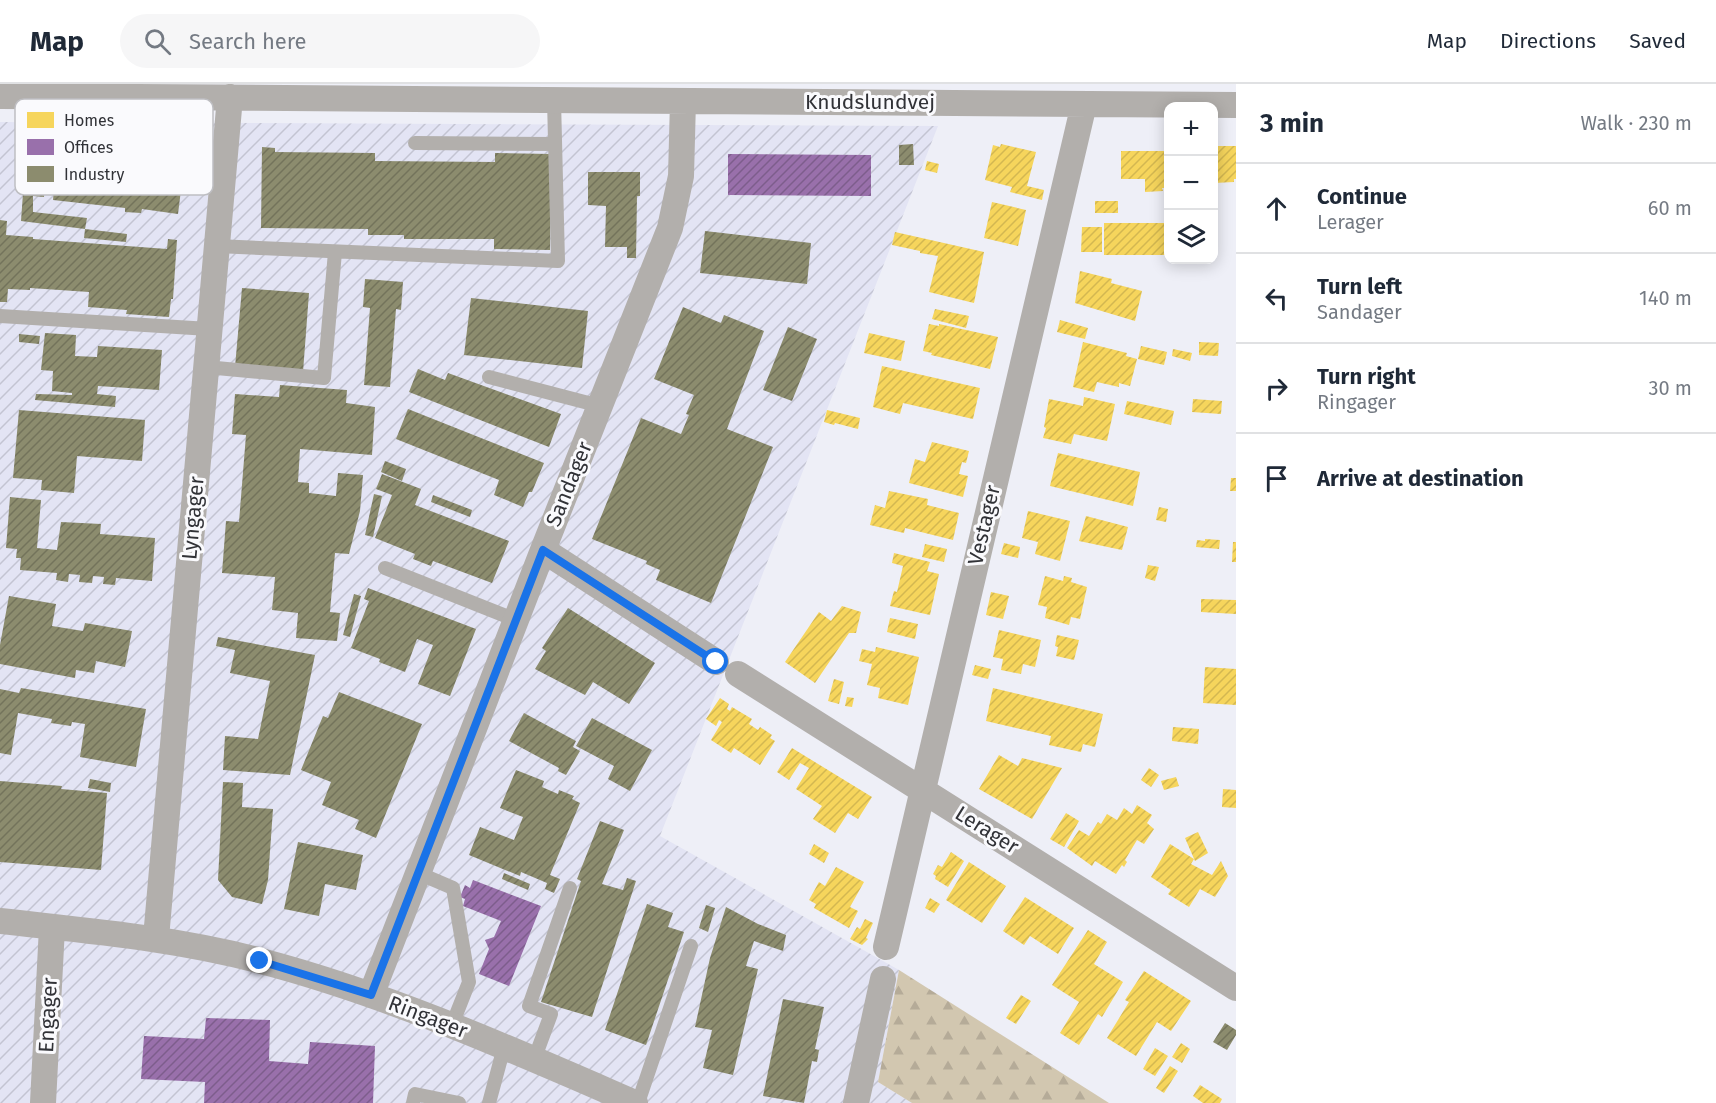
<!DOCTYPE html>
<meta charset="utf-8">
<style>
:root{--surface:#fff;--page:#f6f6f7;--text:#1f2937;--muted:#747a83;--line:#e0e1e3}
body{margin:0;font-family:"Fira Sans",sans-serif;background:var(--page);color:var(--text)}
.controls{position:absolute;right:18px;top:18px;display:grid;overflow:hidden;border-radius:12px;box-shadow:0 3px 15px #0003}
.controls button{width:54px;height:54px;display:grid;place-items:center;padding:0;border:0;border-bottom:2px solid var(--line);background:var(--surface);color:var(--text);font:30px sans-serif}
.stop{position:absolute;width:18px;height:18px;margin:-14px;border:4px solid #1a73e8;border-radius:50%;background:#fff}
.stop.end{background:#1a73e8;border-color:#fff;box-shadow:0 2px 6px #0008}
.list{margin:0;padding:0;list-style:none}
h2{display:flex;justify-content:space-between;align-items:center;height:78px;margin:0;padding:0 24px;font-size:26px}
h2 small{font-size:20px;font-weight:400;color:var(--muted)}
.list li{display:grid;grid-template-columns:39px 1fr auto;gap:18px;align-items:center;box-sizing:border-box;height:90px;padding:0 24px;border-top:2px solid var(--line)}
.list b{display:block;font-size:22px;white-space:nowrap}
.list p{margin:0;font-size:20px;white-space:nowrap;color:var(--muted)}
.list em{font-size:20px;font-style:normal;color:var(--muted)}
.icon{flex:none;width:33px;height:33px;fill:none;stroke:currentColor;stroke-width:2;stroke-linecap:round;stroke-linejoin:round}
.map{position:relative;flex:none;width:1236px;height:1019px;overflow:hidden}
header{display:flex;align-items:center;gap:36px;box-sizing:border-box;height:84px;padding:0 30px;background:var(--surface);border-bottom:2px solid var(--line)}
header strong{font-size:28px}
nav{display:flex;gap:33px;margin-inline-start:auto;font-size:21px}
.search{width:420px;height:54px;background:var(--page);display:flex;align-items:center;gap:15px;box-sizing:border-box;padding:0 21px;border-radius:33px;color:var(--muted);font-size:22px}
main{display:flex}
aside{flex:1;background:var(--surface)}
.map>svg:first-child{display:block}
</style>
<header>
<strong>Map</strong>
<div class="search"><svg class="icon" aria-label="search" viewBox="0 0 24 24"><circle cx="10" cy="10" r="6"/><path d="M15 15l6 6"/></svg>Search here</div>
<nav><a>Map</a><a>Directions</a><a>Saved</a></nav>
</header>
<main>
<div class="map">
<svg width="1236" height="1019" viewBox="0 0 1236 1019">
<defs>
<pattern id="industrial-furrows" width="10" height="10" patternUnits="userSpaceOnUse" patternTransform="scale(1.5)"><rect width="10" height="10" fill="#e3e4f4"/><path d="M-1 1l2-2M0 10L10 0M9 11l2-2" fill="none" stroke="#c3c4d2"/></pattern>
<pattern id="forest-firs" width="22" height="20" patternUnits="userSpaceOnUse" patternTransform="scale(1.5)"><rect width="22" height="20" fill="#d2c7b0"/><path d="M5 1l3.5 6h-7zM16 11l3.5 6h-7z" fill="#b5ab98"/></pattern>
<pattern id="homes-hatch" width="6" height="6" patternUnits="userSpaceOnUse" patternTransform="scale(1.5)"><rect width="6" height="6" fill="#f6d55c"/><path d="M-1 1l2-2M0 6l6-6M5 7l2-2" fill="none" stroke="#d3b751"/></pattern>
<pattern id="offices-hatch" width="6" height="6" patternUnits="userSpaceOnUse" patternTransform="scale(1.5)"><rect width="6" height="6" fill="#9970ab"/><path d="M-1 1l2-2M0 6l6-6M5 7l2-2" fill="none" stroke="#7d5d8c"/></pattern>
<pattern id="industry-hatch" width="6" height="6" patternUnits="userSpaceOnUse" patternTransform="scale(1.5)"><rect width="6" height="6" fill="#8c8c6e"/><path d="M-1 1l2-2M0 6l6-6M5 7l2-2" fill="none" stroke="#73735b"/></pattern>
</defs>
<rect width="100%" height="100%" fill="#eeeff7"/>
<path fill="url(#industrial-furrows)" d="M0 38 938 42 660 752 899 886 878 998 912 1019H0Z"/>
<path fill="url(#forest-firs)" d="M899 886 1109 1019H912L878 998Z"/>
<path fill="url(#homes-hatch)" d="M1001 60 1036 68 1027 102 1044 106 1042 116 1010 108 1012 103 985 96 993 61 1000 63Z
M1214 62H1236V95H1234V98L1214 99Z
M1121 67H1168V104H1162L1163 107 1145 108V95H1121Z
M927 77 939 80 937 89 925 86Z
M1095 117H1118V129H1095Z
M992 118 1026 126 1018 162 984 154Z
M1104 139H1168V171H1104Z
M1082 143H1102V168H1081Z
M895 148 984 168 974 219 929 208 938 172 920 169V167L892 161Z
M1080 187 1112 195 1111 199 1142 207 1135 237 1075 219Z
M935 225 969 232 966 244 932 235Z
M1060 236 1088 244 1085 255 1057 248Z
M929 240 939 242V240L998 253 990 285 931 271 932 269 923 267Z
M869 249 905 257 901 277 864 269Z
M1083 258 1127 269 1126 272 1137 275 1130 302 1119 299V303L1097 298 1094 308 1073 303Z
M1199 258 1219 259 1218 272 1199 271Z
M1141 262 1167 268 1164 281 1138 275Z
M1173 265 1192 269 1190 277 1172 272Z
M882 282 980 304 973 335 903 319 900 330 873 323Z
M1084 313 1115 320 1107 357 1074 350 1071 360 1043 354 1046 344 1044 343 1049 315 1083 322Z
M1193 315 1222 317 1221 330 1192 328Z
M1127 317 1174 327 1171 341 1124 330Z
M827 326 860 334 858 345 835 339 834 341 824 338Z
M932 358 969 367 966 379 962 378 959 390 968 392 963 413 909 399 915 375 925 378Z
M1058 369 1140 388 1133 422 1050 402Z
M1231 394H1236V407H1230Z
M889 407 928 415 927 421 959 429 953 456 905 444 904 449 870 441 875 421 885 424Z
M1159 423 1168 425 1166 438 1156 436Z
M1028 427 1070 437 1060 477 1035 470 1038 458 1022 454Z
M1086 432 1128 443 1122 466 1079 457Z
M1205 455 1220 456 1219 465 1196 463 1197 456 1205 457Z
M1233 458H1236V478H1232Z
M1004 459 1020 463 1018 474 1001 470Z
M925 460 947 465 944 478 922 473Z
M894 469 930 478 927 487 939 490 930 531 890 522 894 507 897 508 903 482 892 479Z
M1148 481 1159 483 1155 497 1145 494Z
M1045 492 1063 497 1064 492 1072 494 1071 498 1087 503 1080 535 1071 533 1069 541 1045 534 1047 523 1038 521Z
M991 508 1009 512 1003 535 986 531Z
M1201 515 1236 516V530L1201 528Z
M842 522 861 528 856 549H849L815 599 785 578 819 528 831 537Z
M890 534 918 540 915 555 887 548Z
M999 546 1041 556 1035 583 1023 580 1021 590 1001 586 1003 575 993 573Z
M1057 551 1079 556 1074 576 1056 572 1058 563 1055 562Z
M876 563 919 573 908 621 878 614 880 604 867 601 872 580 859 577 862 565 875 568Z
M975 581 991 585 988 595 972 591Z
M1205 583 1236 585V621L1203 619Z
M834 595 844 598 839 620 828 617Z
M993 604 1103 630 1095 663 1083 660 1081 668 1049 661 1051 652 986 637Z
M847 613 854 614 852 623 845 622Z
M720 614 729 620 727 625 730 627 732 623 752 635 749 640 758 646 760 643 772 651 770 654 775 657 760 681 734 664 731 669 711 656 722 638 719 636 716 642 706 635Z
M1173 643 1199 645 1198 660 1172 657Z
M792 664 872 713 858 735 848 729 835 749 813 735 822 722 796 705 809 684 800 679 789 696 777 688Z
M999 671 1018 682 1022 674 1062 684 1032 735 979 705Z
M1149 684 1159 691 1151 703 1141 696Z
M1176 693 1179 702 1164 706 1161 697Z
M1223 705 1236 706V724L1222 723Z
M1137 721 1152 731 1147 739 1154 745 1144 760 1137 756 1125 776 1127 778 1124 783 1122 781 1116 790 1095 777 1092 782 1067 764 1079 746 1089 752 1098 738 1101 740 1107 730 1117 736 1124 724 1132 730Z
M1066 729 1079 737 1064 763 1050 755Z
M1198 748 1208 769 1195 777 1185 754Z
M814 760 829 769 824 779 809 770Z
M1170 760 1194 775 1191 780 1212 791 1221 777 1228 792 1215 813 1200 805 1189 823 1168 810 1171 806 1151 793Z
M951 768 964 777 948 803 935 795 936 792 933 790 938 781 942 783Z
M969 778 1006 802 982 839 946 816Z
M836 783 864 798 850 823 858 827 849 844 814 824 816 820 809 816 819 798 825 802Z
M1025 813 1074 844 1058 870 1030 852 1024 861 1003 847Z
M930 814 940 820 934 829 925 824Z
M865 835 873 839 866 854 868 855 862 861 850 855 857 843 860 845Z
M1088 846 1107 858 1094 880 1123 898 1102 933 1098 930 1079 961 1060 949 1079 918 1052 901Z
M1144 887 1191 917 1171 947 1157 938 1136 972 1107 954 1129 918 1125 916Z
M1021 911 1031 917 1016 940 1006 934Z
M1181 959 1190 965 1182 979 1172 973Z
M1155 964 1168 972 1155 992 1143 985Z
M1170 982 1178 987 1164 1009 1156 1004Z
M1200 1001 1222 1015 1220 1019H1203L1193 1012Z"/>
<path fill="url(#offices-hatch)" d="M728 70 871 71V112L728 111Z
M473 796 541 822 509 902 479 890 489 865 485 856 494 853 501 837 463 822 465 815 460 813 465 801 470 804Z
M206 934 270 936 269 977 308 980 310 958 375 962 373 1019H204L205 998 141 995 144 952 204 955Z"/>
<path fill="url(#industry-hatch)" d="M28 40H50L44 113 33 112V128L87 134 85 145 21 137Z
M913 60 914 81H899V61Z
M262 63 275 64V68L375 69V77L495 78V69L551 70 550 166 494 165V155H404V151H368V145L261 144Z
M56 84 84 87 85 84 128 89V92L182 98 178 130 142 125 141 129 125 128V124L53 116Z
M588 88H640V112H637L636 174H627V163H605L606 122 588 121Z
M0 136 7 137 6 151 33 153V155L167 165 168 155 177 156 173 215H171L169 233 126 230 127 226 88 223 89 208 30 204V206L8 205 7 218H0Z
M85 145 127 150 126 158 84 154Z
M705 147 811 159 807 200 700 189Z
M365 195 403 198 401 226 396 225 390 303 364 301 370 224 363 223Z
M242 204 309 209 303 288 235 283Z
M471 214 588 227 582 284 464 271Z
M683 223 721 239 724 231 764 247 727 345 773 363 711 519 656 496 660 486 646 480 647 477 592 455 641 334 681 350 689 331 686 330 694 311 654 295Z
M788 243 817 255 792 317 763 306Z
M45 249 76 251 75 272 97 273 98 262 162 266 159 306 98 302 97 310 116 312 115 323 35 316 36 310 72 311V309L52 307 53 287 41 286Z
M19 250 40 252 39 260 19 258Z
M418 285 445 296 448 289 561 330 549 363 409 308Z
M280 301 347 306 346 319 375 323 372 371 300 365 298 398 309 399V409L336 412 338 389 363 391 360 427 349 470 335 469 330 528 340 529 337 557 296 554 298 529 272 526 275 493 222 489 226 437 239 438 246 351 232 350 235 310 279 313Z
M408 325 544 379 532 408H529L523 423 494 411 499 396 396 355Z
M19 326 145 336 142 377 77 372 74 409 41 406 42 396 13 394Z
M385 377 406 385 402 397 381 388Z
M382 390 421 405 415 421 509 457 492 499 433 477 431 482 413 475 415 470 375 454 392 411 376 405Z
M374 410 382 412 373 453 365 451Z
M433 411 472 426 470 433 431 418Z
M10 413 41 416 37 464 57 466 61 438 101 440 100 450 155 454 152 497 116 494 115 501 103 500 104 493 93 492 92 499 79 498 80 491 69 490 68 498 56 496 57 489 20 486 21 474H16L17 465 6 464Z
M368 504 476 545 450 612 418 600 433 561 417 555 405 588 379 578 380 575 351 564 369 517 364 515Z
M354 510 361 512 350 553 343 551Z
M9 512 56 520 52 542 83 547 85 539 132 547 125 583 96 577 94 589 76 586 75 594 0 580V561Z
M568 524 655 579 629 620 593 598 585 611 535 585 546 567 542 564Z
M218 553 315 571 290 691 223 686 225 652 258 655 270 597 230 589 235 566 216 562Z
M21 604 146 625 136 683 80 673 85 640 72 638 71 642 51 639 52 635 18 629 11 671 0 669V605L19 609Z
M339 608 422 640 376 754 355 745 359 736 322 721 331 698 301 686 323 632 328 634Z
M524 629 576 657 573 663 580 667 566 691 558 687 559 684 509 657Z
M592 634 652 666 630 707 608 695 614 682 576 662Z
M516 686 544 697 542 703 558 710 559 706 574 712 572 715 580 719 550 791 560 795 554 809 545 805 547 799 521 788 520 792 469 771 480 743 514 756 523 733 500 724Z
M90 695 111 699 110 708 88 704Z
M0 697 62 702 61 705 107 709 101 786 0 778Z
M223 698 243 699 242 723 273 725 268 796 262 820 232 813 218 796Z
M600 737 624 746 602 800 623 806 627 794 636 797 592 933 541 918 581 797 577 795Z
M298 758 363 771 356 806 325 800 319 832 284 825Z
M504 789 530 800 528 806 502 795Z
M647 820 673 829 668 843 684 848 646 961 605 946Z
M706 821 715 824 708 848 699 844Z
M726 823 758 840 786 851 783 867 754 857 746 882 758 885 733 991 703 984 712 946 695 943 710 874Z
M783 915 824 923 815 965 819 966 817 978 812 977 804 1019 763 1012Z
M1225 939 1236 946V951L1227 966 1213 958Z"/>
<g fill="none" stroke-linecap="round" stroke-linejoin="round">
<path stroke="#b2afac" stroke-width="14" d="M415 59 555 60
M216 162 558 177 554 16
M0 232 209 245
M206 283 324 294 335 168
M489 293 600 322
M385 484 516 536
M418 789 453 804 469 898 452 941
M534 976 551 930 529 922 570 804
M413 1019 415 1010 459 1019
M489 1019 504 963
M638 1019 691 862"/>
<path stroke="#b2afac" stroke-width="26" d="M0 12 1236 21
M543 466 716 578
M738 590 1236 904
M0 837C88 847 175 854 261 877 390 911 513 966 635 1019
M156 854 230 13
M886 863 1084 20
M371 911 543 466 670 144 681 92 683 17
M43 1019 52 843
M856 1019 883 895"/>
</g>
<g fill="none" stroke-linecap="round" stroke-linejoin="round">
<path stroke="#1a73e8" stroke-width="8" d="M260 877 371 911 543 466 716 578"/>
</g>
<g text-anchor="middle" stroke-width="6" stroke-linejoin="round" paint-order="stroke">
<g font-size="21" fill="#313237" stroke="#fafafd">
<text x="870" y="25">Knudslundvej</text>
<text transform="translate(569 400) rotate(-68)" y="7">Sandager</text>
<text transform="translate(193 434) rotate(-85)" y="7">Lyngager</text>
<text transform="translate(984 441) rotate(-77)" y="7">Vestager</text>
<text transform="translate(987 746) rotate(32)" y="7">Lerager</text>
<text transform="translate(48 931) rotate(-87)" y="7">Engager</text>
<text transform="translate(428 933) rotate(21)" y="7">Ringager</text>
</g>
</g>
<rect x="15" y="15" width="198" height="96" rx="9" fill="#fafafd" stroke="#bebec2" stroke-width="1.5"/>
<rect x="27" y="28" width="27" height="16" fill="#f6d55c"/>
<rect x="27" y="55" width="27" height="16" fill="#9970ab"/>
<rect x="27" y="82" width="27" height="16" fill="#8c8c6e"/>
<g font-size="16" fill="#313237">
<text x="64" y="42">Homes</text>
<text x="64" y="69">Offices</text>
<text x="64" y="96">Industry</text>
</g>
</svg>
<div class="controls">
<button>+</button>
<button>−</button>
<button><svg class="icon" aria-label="layers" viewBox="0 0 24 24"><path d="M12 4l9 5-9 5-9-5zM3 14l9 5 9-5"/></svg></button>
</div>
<div class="stop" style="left:716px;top:578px"></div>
<div class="stop end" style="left:260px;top:877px"></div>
</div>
<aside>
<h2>3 min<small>Walk · 230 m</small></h2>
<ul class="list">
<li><svg class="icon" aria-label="ahead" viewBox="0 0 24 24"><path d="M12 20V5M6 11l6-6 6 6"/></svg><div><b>Continue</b><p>Lerager</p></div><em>60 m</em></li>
<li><svg class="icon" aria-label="left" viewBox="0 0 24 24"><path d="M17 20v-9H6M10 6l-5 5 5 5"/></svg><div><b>Turn left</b><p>Sandager</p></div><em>140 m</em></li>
<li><svg class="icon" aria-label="right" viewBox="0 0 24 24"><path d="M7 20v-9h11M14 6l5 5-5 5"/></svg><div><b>Turn right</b><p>Ringager</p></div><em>30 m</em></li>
<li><svg class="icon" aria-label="arrive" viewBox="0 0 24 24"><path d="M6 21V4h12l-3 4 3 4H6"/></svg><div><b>Arrive at destination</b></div></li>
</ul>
</aside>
</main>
